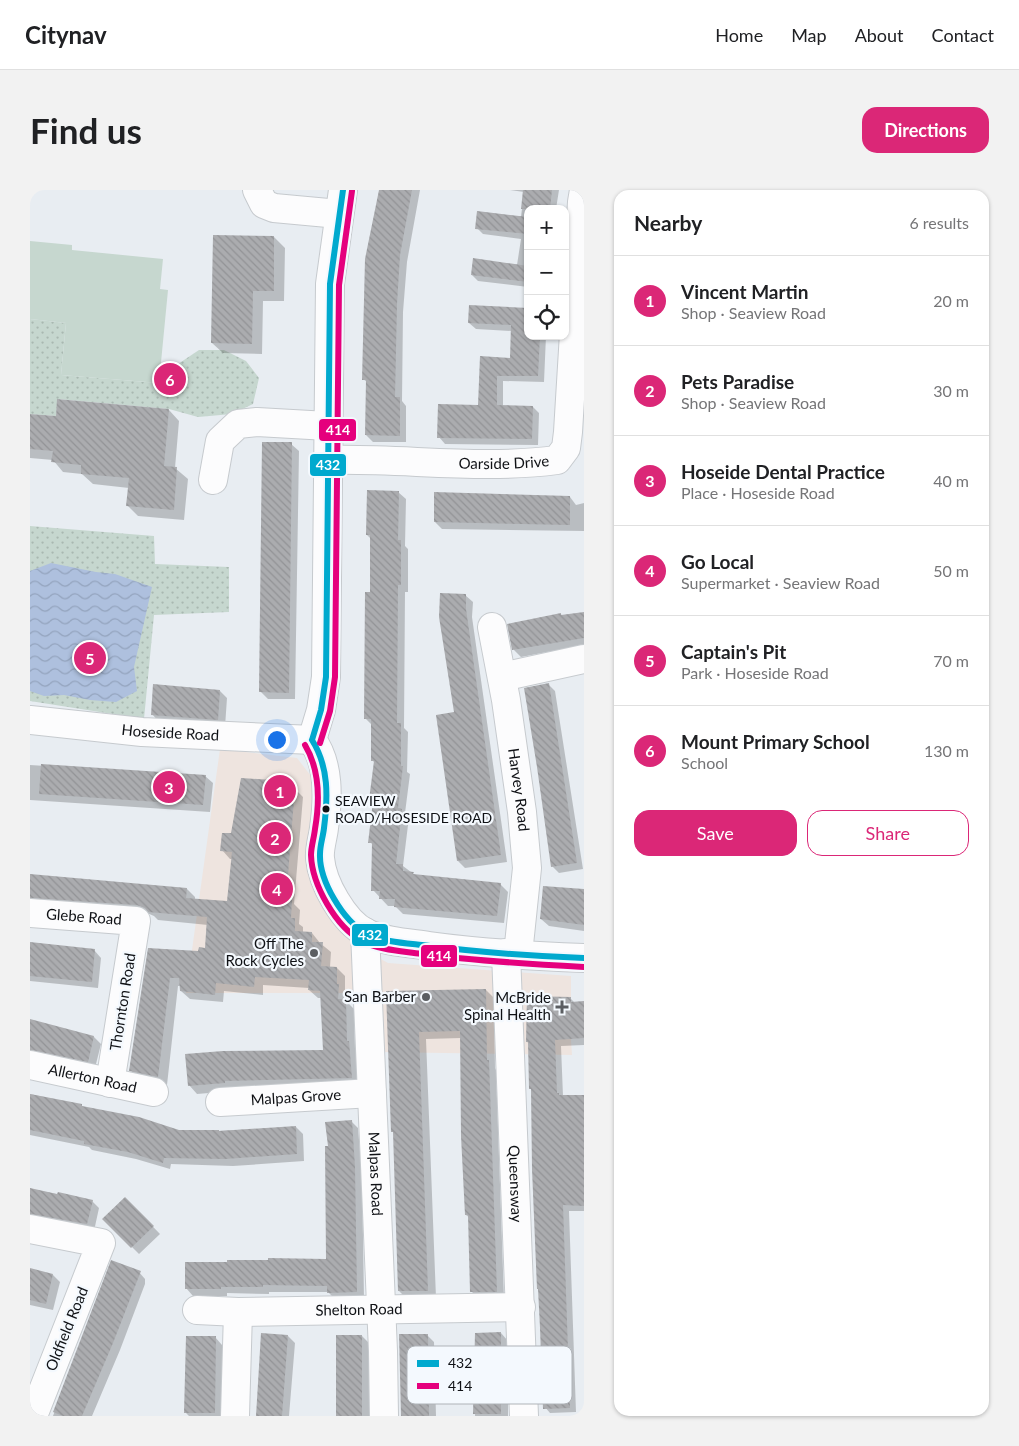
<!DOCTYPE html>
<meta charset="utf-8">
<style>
:root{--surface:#fff;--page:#f2f2f2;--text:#202124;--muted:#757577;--line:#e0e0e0;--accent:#db2777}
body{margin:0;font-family:Lato,sans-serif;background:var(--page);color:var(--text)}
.controls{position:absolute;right:15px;top:15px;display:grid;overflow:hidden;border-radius:10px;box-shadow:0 1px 4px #0004}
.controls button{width:45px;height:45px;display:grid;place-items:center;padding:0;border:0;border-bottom:1px solid var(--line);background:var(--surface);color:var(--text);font:25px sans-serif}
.you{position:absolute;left:246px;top:549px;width:18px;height:18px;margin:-12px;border:4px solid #fff;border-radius:50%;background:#1a73e8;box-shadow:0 0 0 8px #1a73e833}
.badge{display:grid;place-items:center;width:32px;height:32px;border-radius:50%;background:var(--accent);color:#fff;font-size:16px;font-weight:700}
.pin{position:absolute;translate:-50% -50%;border:2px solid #fff;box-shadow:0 1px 5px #0006}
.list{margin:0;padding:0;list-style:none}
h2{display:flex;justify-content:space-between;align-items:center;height:65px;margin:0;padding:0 20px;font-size:21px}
h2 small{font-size:16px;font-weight:400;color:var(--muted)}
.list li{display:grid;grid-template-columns:32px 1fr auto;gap:15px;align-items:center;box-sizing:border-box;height:90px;padding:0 20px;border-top:1px solid var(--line)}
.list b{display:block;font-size:19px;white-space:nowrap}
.list p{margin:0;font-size:16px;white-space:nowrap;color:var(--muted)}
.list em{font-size:16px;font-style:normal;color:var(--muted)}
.actions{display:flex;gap:10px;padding:15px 20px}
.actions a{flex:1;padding:11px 0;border:1px solid var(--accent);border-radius:15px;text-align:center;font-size:18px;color:var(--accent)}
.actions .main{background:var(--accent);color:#fff}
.icon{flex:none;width:28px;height:28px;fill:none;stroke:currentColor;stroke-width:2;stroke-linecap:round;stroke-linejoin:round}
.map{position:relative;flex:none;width:554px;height:1226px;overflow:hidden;border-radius:15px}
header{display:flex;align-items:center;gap:30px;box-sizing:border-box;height:70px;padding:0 25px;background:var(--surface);border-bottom:1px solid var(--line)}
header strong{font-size:24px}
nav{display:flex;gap:28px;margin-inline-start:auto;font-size:18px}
.intro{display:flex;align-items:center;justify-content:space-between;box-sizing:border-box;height:120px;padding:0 30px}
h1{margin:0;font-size:35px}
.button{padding:12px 22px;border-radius:15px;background:var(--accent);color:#fff;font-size:18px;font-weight:700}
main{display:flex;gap:30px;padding:0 30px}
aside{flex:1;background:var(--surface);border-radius:15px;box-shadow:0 1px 4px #0004}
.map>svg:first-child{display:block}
</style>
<header>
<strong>Citynav</strong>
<nav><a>Home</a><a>Map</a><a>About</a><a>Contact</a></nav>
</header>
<div class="intro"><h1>Find us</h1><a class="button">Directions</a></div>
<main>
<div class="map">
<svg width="554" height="1226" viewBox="0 0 554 1226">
<defs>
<pattern id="grass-dots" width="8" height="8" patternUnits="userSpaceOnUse" patternTransform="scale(1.25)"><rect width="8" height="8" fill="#c6d7cf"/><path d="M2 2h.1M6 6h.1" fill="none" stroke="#a9b8b1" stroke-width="1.8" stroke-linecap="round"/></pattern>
<pattern id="water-waves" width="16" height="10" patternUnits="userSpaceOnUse" patternTransform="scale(1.25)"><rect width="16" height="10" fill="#aec0de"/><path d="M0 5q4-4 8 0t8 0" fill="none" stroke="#94a4be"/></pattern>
<pattern id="building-back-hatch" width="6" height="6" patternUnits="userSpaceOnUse" patternTransform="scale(1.25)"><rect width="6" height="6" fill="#abacaf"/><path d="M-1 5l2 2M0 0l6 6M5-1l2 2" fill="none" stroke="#929396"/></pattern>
</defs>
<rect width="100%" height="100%" fill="#e8edf2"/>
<path fill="#eee4df" d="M190 559 267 568 281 586 289 704 325 755 358 773 541 786V850L542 865 350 862V803H156Z"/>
<path fill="url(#grass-dots)" d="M0 129 36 133 31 185 129 193 130 186 169 160H194L216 171 229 188 223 214 202 224 168 227 139 219 28 209 26 226 0 224Z
M0 336 124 346 125 374 199 377V422L124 425 114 529 0 511Z"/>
<path fill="#c6d7cf" d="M0 51 42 55V60L133 69 130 99 138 100 129 193 31 185 36 133 0 129Z"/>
<path fill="url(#water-waves)" d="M21 373 66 382 85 384 122 397 104 477 107 501 86 512 60 510 34 505 14 506 0 501V381Z"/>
<path fill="#0003" d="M352 0H390L377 72 373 122 372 211 376 216V252H343L336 245 337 192 333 189Z
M480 0H529L526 19H498V97L448 91 442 85 487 75 491 49 453 44 447 38 491 27 494 2Z
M244 47 255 58 254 111H233L232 164 193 163 182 153Z
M498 119V146H516L514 192 473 191V216L503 217 509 223 508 255 415 254 409 247 449 217 451 168 481 169 482 141 446 139 439 133Z
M139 220 149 231 145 278 158 289 154 330 108 326 97 315 99 298 63 294 52 284 33 282 23 270 0 268V225L27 227Z
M261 254 269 261 265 509H238L231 502Z
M368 302 376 309 375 356 378 359V402H375L374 538 378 542 377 582 380 584 375 623 379 627 373 676 385 685 470 694 478 702 474 733 373 724 365 716H358L343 700 344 656 340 652 344 613 340 610 345 573 342 570V535L335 528 341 403V349L337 345Z
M540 307 546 315 554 313V341L412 339 405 332Z
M435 405 443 412 442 427 477 672 435 678 428 671 425 523Z
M531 424 532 426 554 424V455L491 467 484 460 479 435Z
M518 494 525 501 553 679 529 683 522 676Z
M190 501 197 508 195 537 129 532 122 524Z
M0 575 175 586 183 593 180 622 0 610Z
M264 598 273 607 264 714 270 720 269 734 273 737V743H282L290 753 301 762 300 777 307 778 315 786V801L317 803 316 811 324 819 325 858 327 860 330 896 203 901 167 904 159 895 294 861 291 808H288L279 800V798L233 795V805L194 801 193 812 160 809 151 801V796H148L137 895 109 889 101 880 119 759 169 762 176 759 178 735 128 730 124 726 117 723 0 719V686L157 699 165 707V710L198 712 203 669H200L192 660 202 645Z
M515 698 554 701V741L519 736 511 729Z
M0 754 64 760 71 768 68 798 0 791Z
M456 800 464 808 465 878 466 880 474 1109 450 1110 442 1102 440 1028 436 1025 431 848 396 849 406 1108 377 1109 369 1101 365 943 357 802Z
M541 809 545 813H554V855L531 856 533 906H554V1021H539L546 1222 520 1223 514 1216 502 900 500 898 499 853 497 852Z
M0 832 64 847 71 854 65 878 0 866Z
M0 904 51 915 54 918 149 941H188L266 937 273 944 274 971 203 976 141 974 140 979 106 969 62 960 59 957 0 945Z
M321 931 328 938 332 985 334 1109H305L298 1102H239V1104L197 1103V1106H163L156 1098 297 1070 299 958Z
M0 999 62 1011 69 1018 64 1041 0 1033Z
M95 1008 130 1044 109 1064 74 1029Z
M82 1071 108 1081 115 1089V1094L90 1160 62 1226H23Z
M0 1080 23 1085 30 1092 23 1120 0 1115Z
M471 1143 478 1151V1226H445L446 1144Z
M397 1145 404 1152 406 1226H372Z
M258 1146 265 1153 259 1226H226Z
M332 1146 339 1153V1226H307Z
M185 1147 192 1155V1226H159L156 1223Z"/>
<path fill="url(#building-back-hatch)" d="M349 0H382L370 65 367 114 365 207H370V246L335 245 336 190H332L335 69Z
M493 0H522L520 19H491Z
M447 21 498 27V44L445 39Z
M183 45 244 46V101H223L222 154 181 153Z
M443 68 498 76V92L441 85Z
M439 115 498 118V146H510L508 186H467V215L503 216 502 249 407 248 408 214 448 215 450 166 480 168 481 135 438 133Z
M27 209 139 219 134 276 147 277 144 320 96 316 99 288 51 284V275L21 272 23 261 0 259V224L26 226Z
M232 252H262L259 503 229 502Z
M337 300 369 301 368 350H371V395H368L367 533H371V576H373L368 618 372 619 366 674H373V681L384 682 383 684 471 693 467 726 364 717 365 709H349L350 701H341L342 653H338L343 611 339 610 344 571H341V529H334L335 402H340V345H336Z
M404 302 540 306V335L404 332Z
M410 403 436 404V419L471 665 427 671 406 525 424 522 409 427Z
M554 422V448L482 460 477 434 531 423V425Z
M519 493 547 673 521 677 507 577 494 498Z
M123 494 190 500 188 530 121 525Z
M11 574 176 585 173 615 9 604Z
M211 588 256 591 265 597 256 710H262L261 728H265V741L282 742V752H293L291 776 307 777V794H309L308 809H316L317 851H319L322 888 195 891V893L158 896 155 864 193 861 293 860 290 801 278 800 279 790 225 787 224 797 186 793 185 805 150 801 149 788H140L128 887 99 881 118 758 168 761 169 757 175 758 177 727 118 722 115 718 107 715 0 708V684L157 698 156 708 197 711 202 662 190 661 192 643H201Z
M513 696 554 699V735L510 729Z
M0 752 65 759 62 792 0 786Z
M456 799 457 870H459L467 1102H440L438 1025H435L431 946 430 841 389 842 398 1101H368L363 942H361L356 801Z
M497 806 541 807V812L554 811V848L525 850 527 903H529V905H554V1016L533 1015 540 1218 513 1219 510 1138 508 1099H507L502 979 501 899H499L498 852H496Z
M0 829 64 846 58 872 0 860Z
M0 904 52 914V916L109 927 149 940H189V941L266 936 267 964 195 969 134 968 133 973 98 962 54 954V951L0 940Z
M322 930 325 977 327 1102 297 1103V1096L233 1095V1097H191V1099H155V1072H197V1070H238V1068L296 1069 295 956H298L295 932Z
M0 998 27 1004 28 1002 63 1010 57 1034 0 1024Z
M95 1007 124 1036 101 1058 72 1029Z
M81 1070 111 1081 83 1153 52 1226H33L23 1222Z
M0 1078 23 1084 16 1114 0 1110Z
M471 1142V1224H443L445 1143Z
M231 1143 258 1145 252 1226H226Z
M369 1144H398L399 1226H371Z
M306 1145H332V1226H306Z
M156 1146H186L185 1223H154Z"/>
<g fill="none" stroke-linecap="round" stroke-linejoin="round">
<g stroke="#c6cace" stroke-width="30">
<g id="minor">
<path d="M227 0 234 14 244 18 309 24"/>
<path id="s1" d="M298 270C374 268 451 280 527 270L536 258 538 242 552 12 554 0"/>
<path d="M183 290 190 251 208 234 227 232 298 236"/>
<path id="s2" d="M462 437 476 510 492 622 497 678 488 764"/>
<path d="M472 487 554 469"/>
<path id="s3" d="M0 530 112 542 282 550"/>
<path d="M282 550 291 520 296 487 300 94 313 0"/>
<path d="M282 550C300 574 298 610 294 638 293 647 289 659 290 668 292 693 314 732 336 743 356 752 379 753 399 756 450 763 502 766 554 768"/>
<path id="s4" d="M0 723 106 731 80 893"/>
<path id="s5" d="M335 742 353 1161 354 1226"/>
<path id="s6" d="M476 763 494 1226"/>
<path id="s7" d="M0 875 124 902"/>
<path id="s8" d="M190 912 342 903"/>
<path d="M0 1039 71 1053 3 1226"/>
<path id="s9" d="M167 1120 208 1122 491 1117"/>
<path d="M205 1226 208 1122"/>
</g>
</g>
<use href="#minor" stroke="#fcfcfd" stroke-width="28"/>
<g stroke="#f4f9fe" stroke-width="10">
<path id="bus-1" d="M282 550 291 520 296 487 300 94 313 0
M282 550C299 577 298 607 294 638 293 647 290 655 290 664 289 690 313 731 336 743 353 752 373 753 392 755 446 762 500 766 554 768"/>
</g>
<g stroke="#f4f9fe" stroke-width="10">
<path id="bus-2" d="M290 553 300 521 305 487 309 95 322 1
M275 555C290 580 290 610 285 639 284 648 281 657 281 665 282 695 306 737 332 751 349 760 371 761 391 764 445 771 499 774 554 777"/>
</g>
<use href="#bus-1" stroke="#00a9ce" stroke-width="6"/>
<use href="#bus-2" stroke="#e5007d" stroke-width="6"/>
</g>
<circle fill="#0f1115" stroke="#f4f9fe" stroke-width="2" cx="296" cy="619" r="4.5"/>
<g fill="#5b5e62" stroke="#f4f9fe" stroke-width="2">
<circle cx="284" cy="763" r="5"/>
<circle cx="396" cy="807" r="5"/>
<path d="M529.5 809.5h5v5h5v5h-5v5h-5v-5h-5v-5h5z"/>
</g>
<g text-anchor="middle" stroke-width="4.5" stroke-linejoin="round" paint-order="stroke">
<g font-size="14" fill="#0f1115" stroke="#f4f9fe" text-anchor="start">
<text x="305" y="616">SEAVIEW<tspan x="305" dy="17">ROAD/HOSESIDE ROAD</tspan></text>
</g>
<g font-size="15" fill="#0f1115" stroke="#f4f9fe">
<text dy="5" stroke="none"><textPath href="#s1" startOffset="176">Oarside Drive</textPath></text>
<text dy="5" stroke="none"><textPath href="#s3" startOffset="141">Hoseside Road</textPath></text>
<text dy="5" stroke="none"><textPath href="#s2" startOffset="165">Harvey Road</textPath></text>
<text dy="5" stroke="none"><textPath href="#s4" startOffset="54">Glebe Road</textPath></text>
<text transform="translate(93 812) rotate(-81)" y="5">Thornton Road</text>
<text dy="5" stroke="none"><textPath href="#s7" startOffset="64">Allerton Road</textPath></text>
<text dy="5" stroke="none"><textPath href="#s8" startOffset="76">Malpas Grove</textPath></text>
<text dy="5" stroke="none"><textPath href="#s5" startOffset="242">Malpas Road</textPath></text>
<text dy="5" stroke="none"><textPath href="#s6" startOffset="231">Queensway</textPath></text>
<text dy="5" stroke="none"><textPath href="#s9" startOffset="162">Shelton Road</textPath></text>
<text transform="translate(37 1139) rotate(-68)" y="5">Oldfield Road</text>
</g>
<g font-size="15" fill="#0f1115" stroke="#f4f9fe" text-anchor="end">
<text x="274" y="759">Off The<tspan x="274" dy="17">Rock Cycles</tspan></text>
<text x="386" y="812">San Barber</text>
<text x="521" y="813">McBride<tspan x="521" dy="17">Spinal Health</tspan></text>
</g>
</g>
<rect x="377" y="1156" width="165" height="58" rx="8" fill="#f4f9fe" stroke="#afb3b8" stroke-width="1"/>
<rect x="387" y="1170" width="22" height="7" fill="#00a9ce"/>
<rect x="387" y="1193" width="22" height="6" fill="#e5007d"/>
<g font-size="14" fill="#0f1115">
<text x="418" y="1178">432</text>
<text x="418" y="1201">414</text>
</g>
<g stroke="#f4f9fe" stroke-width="2">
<rect x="288" y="228" width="39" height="24" rx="5" fill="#e5007d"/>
<rect x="279" y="263" width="38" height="24" rx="5" fill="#00a9ce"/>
<rect x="321" y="733" width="38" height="24" rx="5" fill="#00a9ce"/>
<rect x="390" y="754" width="38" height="24" rx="5" fill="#e5007d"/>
</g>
<g font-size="14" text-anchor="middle" font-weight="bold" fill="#fff">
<text x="308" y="245">414</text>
<text x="298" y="280">432</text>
<text x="340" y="750">432</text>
<text x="409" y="771">414</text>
</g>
</svg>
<div class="controls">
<button>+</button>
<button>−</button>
<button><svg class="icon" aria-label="locate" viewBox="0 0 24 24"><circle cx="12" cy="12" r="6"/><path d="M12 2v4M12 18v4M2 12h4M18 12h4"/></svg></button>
</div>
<div class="you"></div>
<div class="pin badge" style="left:250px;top:601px">1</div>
<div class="pin badge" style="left:245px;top:648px">2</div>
<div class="pin badge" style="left:139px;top:597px">3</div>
<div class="pin badge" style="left:247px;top:699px">4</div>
<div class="pin badge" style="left:60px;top:468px">5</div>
<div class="pin badge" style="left:140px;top:189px">6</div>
</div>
<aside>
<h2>Nearby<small>6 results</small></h2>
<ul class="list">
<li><span class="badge">1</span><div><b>Vincent Martin</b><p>Shop · Seaview Road</p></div><em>20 m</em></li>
<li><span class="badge">2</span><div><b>Pets Paradise</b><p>Shop · Seaview Road</p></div><em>30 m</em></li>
<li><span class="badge">3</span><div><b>Hoseide Dental Practice</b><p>Place · Hoseside Road</p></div><em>40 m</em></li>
<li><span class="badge">4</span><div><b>Go Local</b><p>Supermarket · Seaview Road</p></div><em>50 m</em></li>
<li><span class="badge">5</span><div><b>Captain's Pit</b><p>Park · Hoseside Road</p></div><em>70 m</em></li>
<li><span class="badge">6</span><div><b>Mount Primary School</b><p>School</p></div><em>130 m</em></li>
</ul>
<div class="actions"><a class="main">Save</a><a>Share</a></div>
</aside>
</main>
